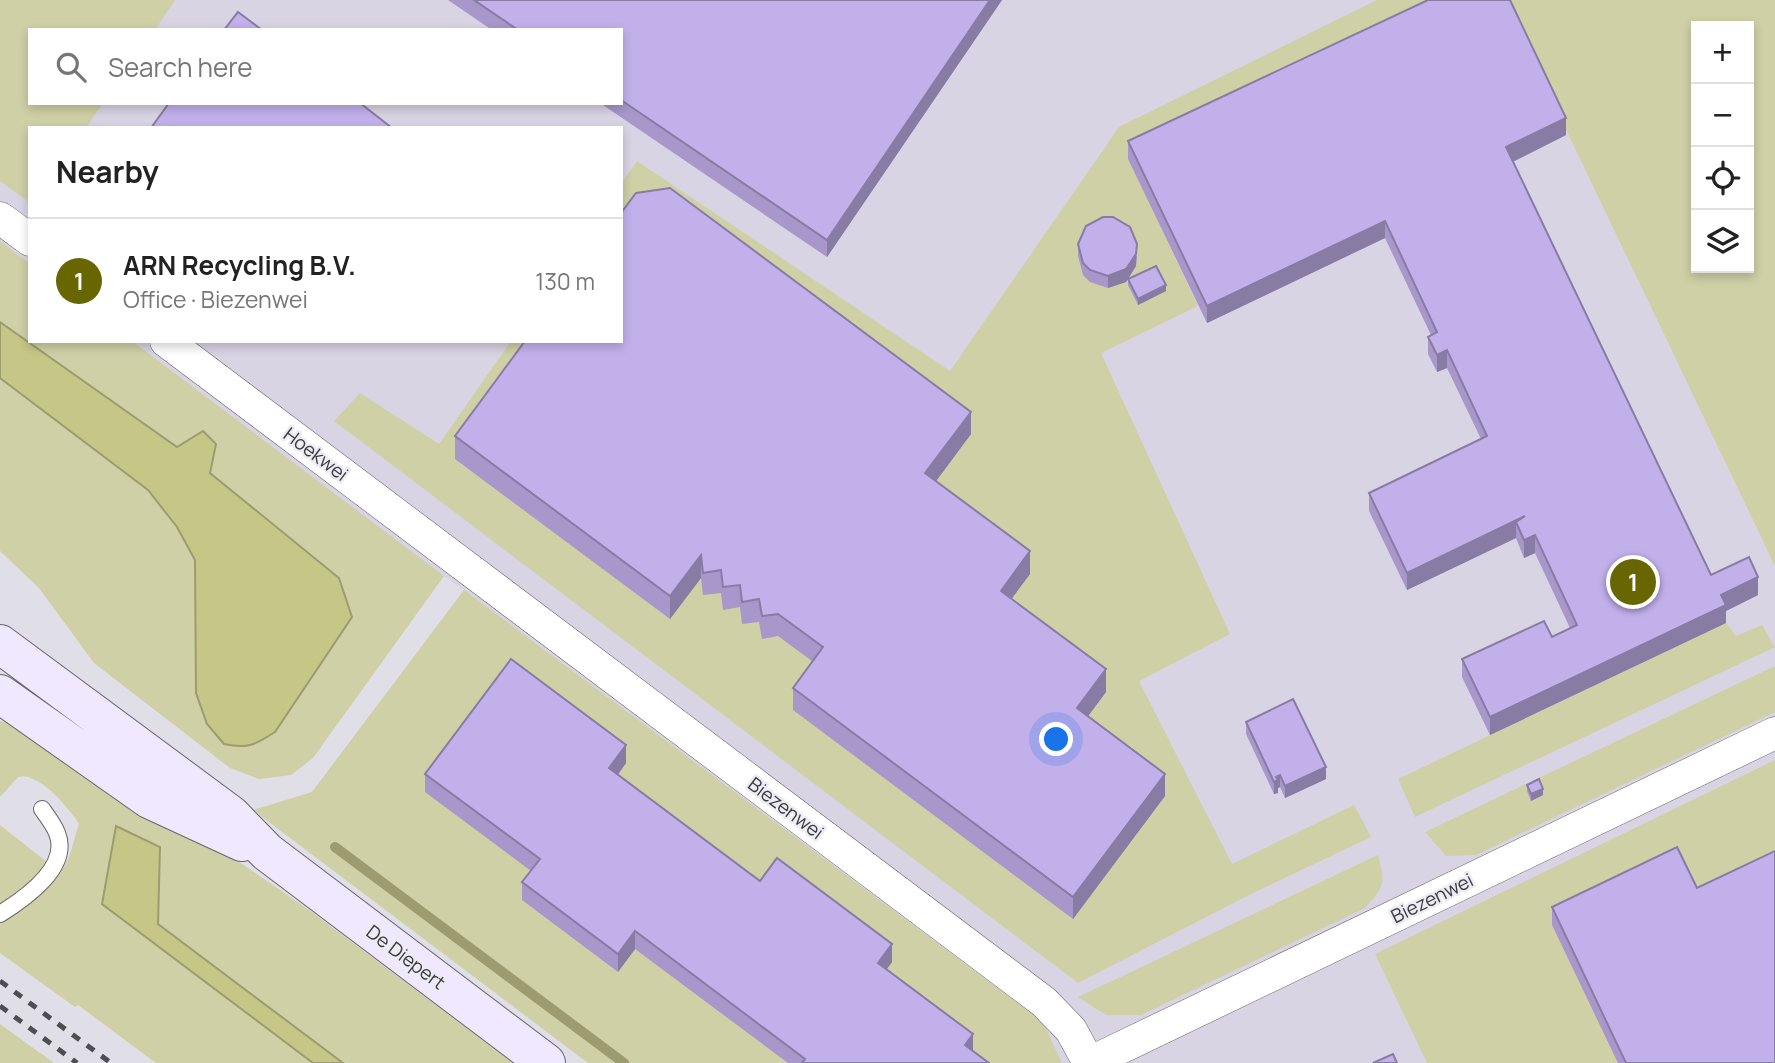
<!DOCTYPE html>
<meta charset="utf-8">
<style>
:root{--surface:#fff;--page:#f2f2f2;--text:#222;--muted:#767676;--line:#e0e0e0;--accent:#676600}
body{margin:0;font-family:Manrope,sans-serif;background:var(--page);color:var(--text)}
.controls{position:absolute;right:21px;top:21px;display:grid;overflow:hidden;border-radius:0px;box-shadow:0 4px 10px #0003}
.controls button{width:63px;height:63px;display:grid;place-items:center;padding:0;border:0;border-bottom:2px solid var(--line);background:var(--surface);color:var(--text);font:35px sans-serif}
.you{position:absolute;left:1057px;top:740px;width:24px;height:24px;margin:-18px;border:5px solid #fff;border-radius:50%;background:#1a73e8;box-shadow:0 0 0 10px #1a73e833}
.badge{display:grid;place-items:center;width:46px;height:46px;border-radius:50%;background:var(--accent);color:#fff;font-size:23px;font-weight:700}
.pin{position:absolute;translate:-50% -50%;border:4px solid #fff;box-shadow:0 2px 7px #0006}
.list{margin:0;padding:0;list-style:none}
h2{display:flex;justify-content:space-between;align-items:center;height:91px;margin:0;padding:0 28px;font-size:30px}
h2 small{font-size:23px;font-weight:400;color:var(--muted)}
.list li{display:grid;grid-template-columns:46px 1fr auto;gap:21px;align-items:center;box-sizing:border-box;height:126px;padding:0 28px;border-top:2px solid var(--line)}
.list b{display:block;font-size:26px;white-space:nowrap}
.list p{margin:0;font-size:23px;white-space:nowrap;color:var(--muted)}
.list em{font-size:23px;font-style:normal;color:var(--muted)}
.icon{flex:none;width:38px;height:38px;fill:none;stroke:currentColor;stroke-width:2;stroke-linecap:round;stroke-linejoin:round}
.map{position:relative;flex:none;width:1775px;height:1063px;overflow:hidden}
.search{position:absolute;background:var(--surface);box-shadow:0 4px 10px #0003;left:28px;top:28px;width:595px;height:77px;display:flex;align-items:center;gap:18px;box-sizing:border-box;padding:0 24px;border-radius:0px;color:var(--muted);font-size:26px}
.panel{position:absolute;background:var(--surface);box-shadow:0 4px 10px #0003;left:28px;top:126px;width:595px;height:217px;border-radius:0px}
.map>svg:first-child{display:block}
</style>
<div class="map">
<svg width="1775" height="1063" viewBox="0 0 1775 1063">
<rect width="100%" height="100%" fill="#e0dee6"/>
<path fill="#d8d4e4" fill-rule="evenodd" d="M0 0H1775V1063H654L464 590 444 576 199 504 0 356ZM1696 26H1749V268H1696ZM30 30H621V103H30ZM30 128H621V341H30Z"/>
<path fill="#cfd0a6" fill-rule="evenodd" d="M0 0H175L155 30H30V103H103L86 128H30V203L0 181Z
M1377 0H1462L1129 159 1198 306 1101 353 1230 634 1139 681 1232 864 1354 805 1371 837 1247 896 1078 983 334 421 360 393 439 444 511 341H621V184L637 161 950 371 1119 127Z
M1504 0H1775V566ZM1696 26H1749V268H1696Z
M0 241 30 264V341H132L444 576 313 758 291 775 259 779 230 768 94 663 39 588 0 551V378L148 490 177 527 195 560 196 693 339 578 210 472 216 444 203 432 178 447 0 322Z
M464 590 1043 1022 1062 1063H588L253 810 312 792Z
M1726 623 1736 636 1762 625 1775 647 1415 817 1398 779Z
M1775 666V712L1476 855 1446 856 1425 832Z
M0 721 14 725 235 859 309 910 513 1063H343L158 924 160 847 117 826 102 904 313 1063H156L78 1005 75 1007 0 953V923C27 909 56 885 69 857 73 846 75 835 79 824 69 808 38 771 18 777L0 797Z
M1775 760V1063H1427L1375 954Z
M0 825 48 863 27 884 0 904Z
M1378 855C1386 883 1384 887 1365 908L1141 1015H1106L1078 997Z
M0 1024 54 1063H0Z"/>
<path fill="#c6c686" stroke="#9d9c70" stroke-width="2" d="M0 322 177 447 203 431 216 444 210 473 339 578 352 617 275 732C255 745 248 749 224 744L207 724 196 693 195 560 177 527 148 490 0 378Z
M116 826 160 847 158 924 343 1063H313L102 904Z"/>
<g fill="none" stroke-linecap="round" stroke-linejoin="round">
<path stroke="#9d9c70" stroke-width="10" d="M335 847 624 1063"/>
<g stroke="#68666d" stroke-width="18">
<path id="lane" d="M0 914C24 899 71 867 57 833 54 825 47 816 42 809"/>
</g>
<g stroke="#68666d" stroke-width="33">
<path id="street" d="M0 218 30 240
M166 341 1044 1002 1071 1030 1089 1063 1775 733"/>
</g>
<g stroke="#68666d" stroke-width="40">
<path id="secondary" d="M0 644 231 815 267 852 546 1063
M0 694 149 799 242 842"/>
</g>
<use href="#lane" stroke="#fff" stroke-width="16"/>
<use href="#street" stroke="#fff" stroke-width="32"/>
<use href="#secondary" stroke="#efe8fe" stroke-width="38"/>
<path stroke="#4e4d51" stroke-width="5" stroke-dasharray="9 9" stroke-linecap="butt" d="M0 981 111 1063
M0 1006 77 1063"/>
</g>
<path fill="#a797ca" d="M448 0H1002L827 257 600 103H621V30H492Z
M1566 135 1513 162 1711 575 1758 595 1726 611V623L1490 735 1462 677V659L1552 637 1570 628 1535 553 1524 558 1516 538 1407 590 1369 511V493L1481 439 1447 368 1437 372 1428 354V337L1431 335 1385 238 1207 323 1128 159V141Z
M1078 244 1137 256 1136 266 1126 282 1108 288 1090 282 1083 275 1078 256Z
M1128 279 1166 291 1138 305 1128 285Z
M971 434 936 481 1030 574 1011 599 1106 692 1088 716 1165 796 1073 919 793 710V688L812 661 778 636 762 639 759 622 742 624 740 607 723 610 721 593 703 595 701 578 670 619 455 459V436Z
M1246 722 1326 779 1285 798 1280 787 1278 788V793L1274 794 1246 734Z
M626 763 618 775 760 881 892 962 886 970 973 1051 989 1063H788L635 949 618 972 522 900V882L531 871 425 792V774Z
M1527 785 1543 795 1531 801 1527 791Z
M1552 907 1775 1063H1618L1552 925Z"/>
<path fill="#887ba4" d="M990 0H1002L827 257V240Z
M1566 118V135L1506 165V147Z
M1385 221V238L1207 323V306Z
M1137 244 1136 266 1126 282 1108 288V276Z
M1166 285V291L1138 305V299Z
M1447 350V368L1437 372V355Z
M971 412V434L925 496V473Z
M1525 516 1516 522V538L1407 590V573Z
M1535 535V553L1524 558V540Z
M1030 551V574L1001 613V591Z
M701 555V578L670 619V596Z
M1758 577V595L1726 611V623L1490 735V717L1721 595Z
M1106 669V692L1077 731V708Z
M626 745V763L609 786V768Z
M1326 767V779L1285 798V786Z
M1165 774V796L1073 919V897Z
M1280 775V787L1278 788V793L1274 794V782L1276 777Z
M1543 789V795L1531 801V794Z
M635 931V949L618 972V954Z
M892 944V962L878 981V963Z
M973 1034V1052L965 1045Z"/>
<path fill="#c2b0eb" stroke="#887ba4" stroke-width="2" d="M474 0H990L827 240 621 100V30H518Z
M1428 0H1510L1566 118 1506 147 1711 575 1749 557 1758 577 1721 595 1726 605 1490 717 1462 659 1544 621 1552 637 1577 625 1535 535 1524 540 1516 522 1525 516 1407 573 1369 493 1487 436 1447 350 1437 355 1428 337 1437 332 1385 221 1207 306 1128 141Z
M238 12 262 30H224Z
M169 103H360L392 128H151Z
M670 188 971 412 925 473 1030 551 1001 591 1106 669 1077 708 1165 774 1073 897 793 688 823 647 778 614 762 616 759 599 742 602 740 585 723 587 721 570 703 573 701 555 670 596 455 436 525 341H621V213L636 193Z
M1103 217H1113L1130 227 1137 244 1136 254 1126 269 1108 276 1090 270 1083 263 1078 244 1086 226Z
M1156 266 1166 285 1138 299 1128 279Z
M511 659 626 745 609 768 760 881 777 858 892 944 878 963 973 1034 965 1045 989 1063H802L805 1059 635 931 618 954 522 882 540 859 425 774Z
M1293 699 1326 767 1285 786 1280 775 1276 777 1278 780 1274 782 1246 722Z
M1539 779 1543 789 1531 794 1527 785Z
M1677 847 1697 888 1775 851V1063H1626L1552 907Z
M1393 1054 1397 1063H1373Z"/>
<g text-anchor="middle" stroke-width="5" stroke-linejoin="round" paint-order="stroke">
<g font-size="19" fill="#3c3b3e" stroke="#edebf3">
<text transform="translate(316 454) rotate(37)" y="7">Hoekwei</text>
<text transform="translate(786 808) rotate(37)" y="7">Biezenwei</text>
<text transform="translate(1432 898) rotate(-26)" y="7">Biezenwei</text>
<text transform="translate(406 957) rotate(37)" y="7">De Diepert</text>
</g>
</g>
</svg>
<div class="controls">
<button>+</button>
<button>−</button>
<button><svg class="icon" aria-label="locate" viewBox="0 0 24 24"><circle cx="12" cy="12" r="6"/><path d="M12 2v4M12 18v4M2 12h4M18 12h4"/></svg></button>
<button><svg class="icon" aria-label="layers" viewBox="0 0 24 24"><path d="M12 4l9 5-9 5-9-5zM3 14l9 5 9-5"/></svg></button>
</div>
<div class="you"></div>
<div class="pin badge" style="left:1633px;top:582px">1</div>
<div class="search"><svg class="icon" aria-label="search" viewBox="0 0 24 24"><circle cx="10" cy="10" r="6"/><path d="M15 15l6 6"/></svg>Search here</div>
<section class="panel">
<h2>Nearby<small></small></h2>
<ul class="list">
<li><span class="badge">1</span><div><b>ARN Recycling B.V.</b><p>Office · Biezenwei</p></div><em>130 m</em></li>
</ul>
</section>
</div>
